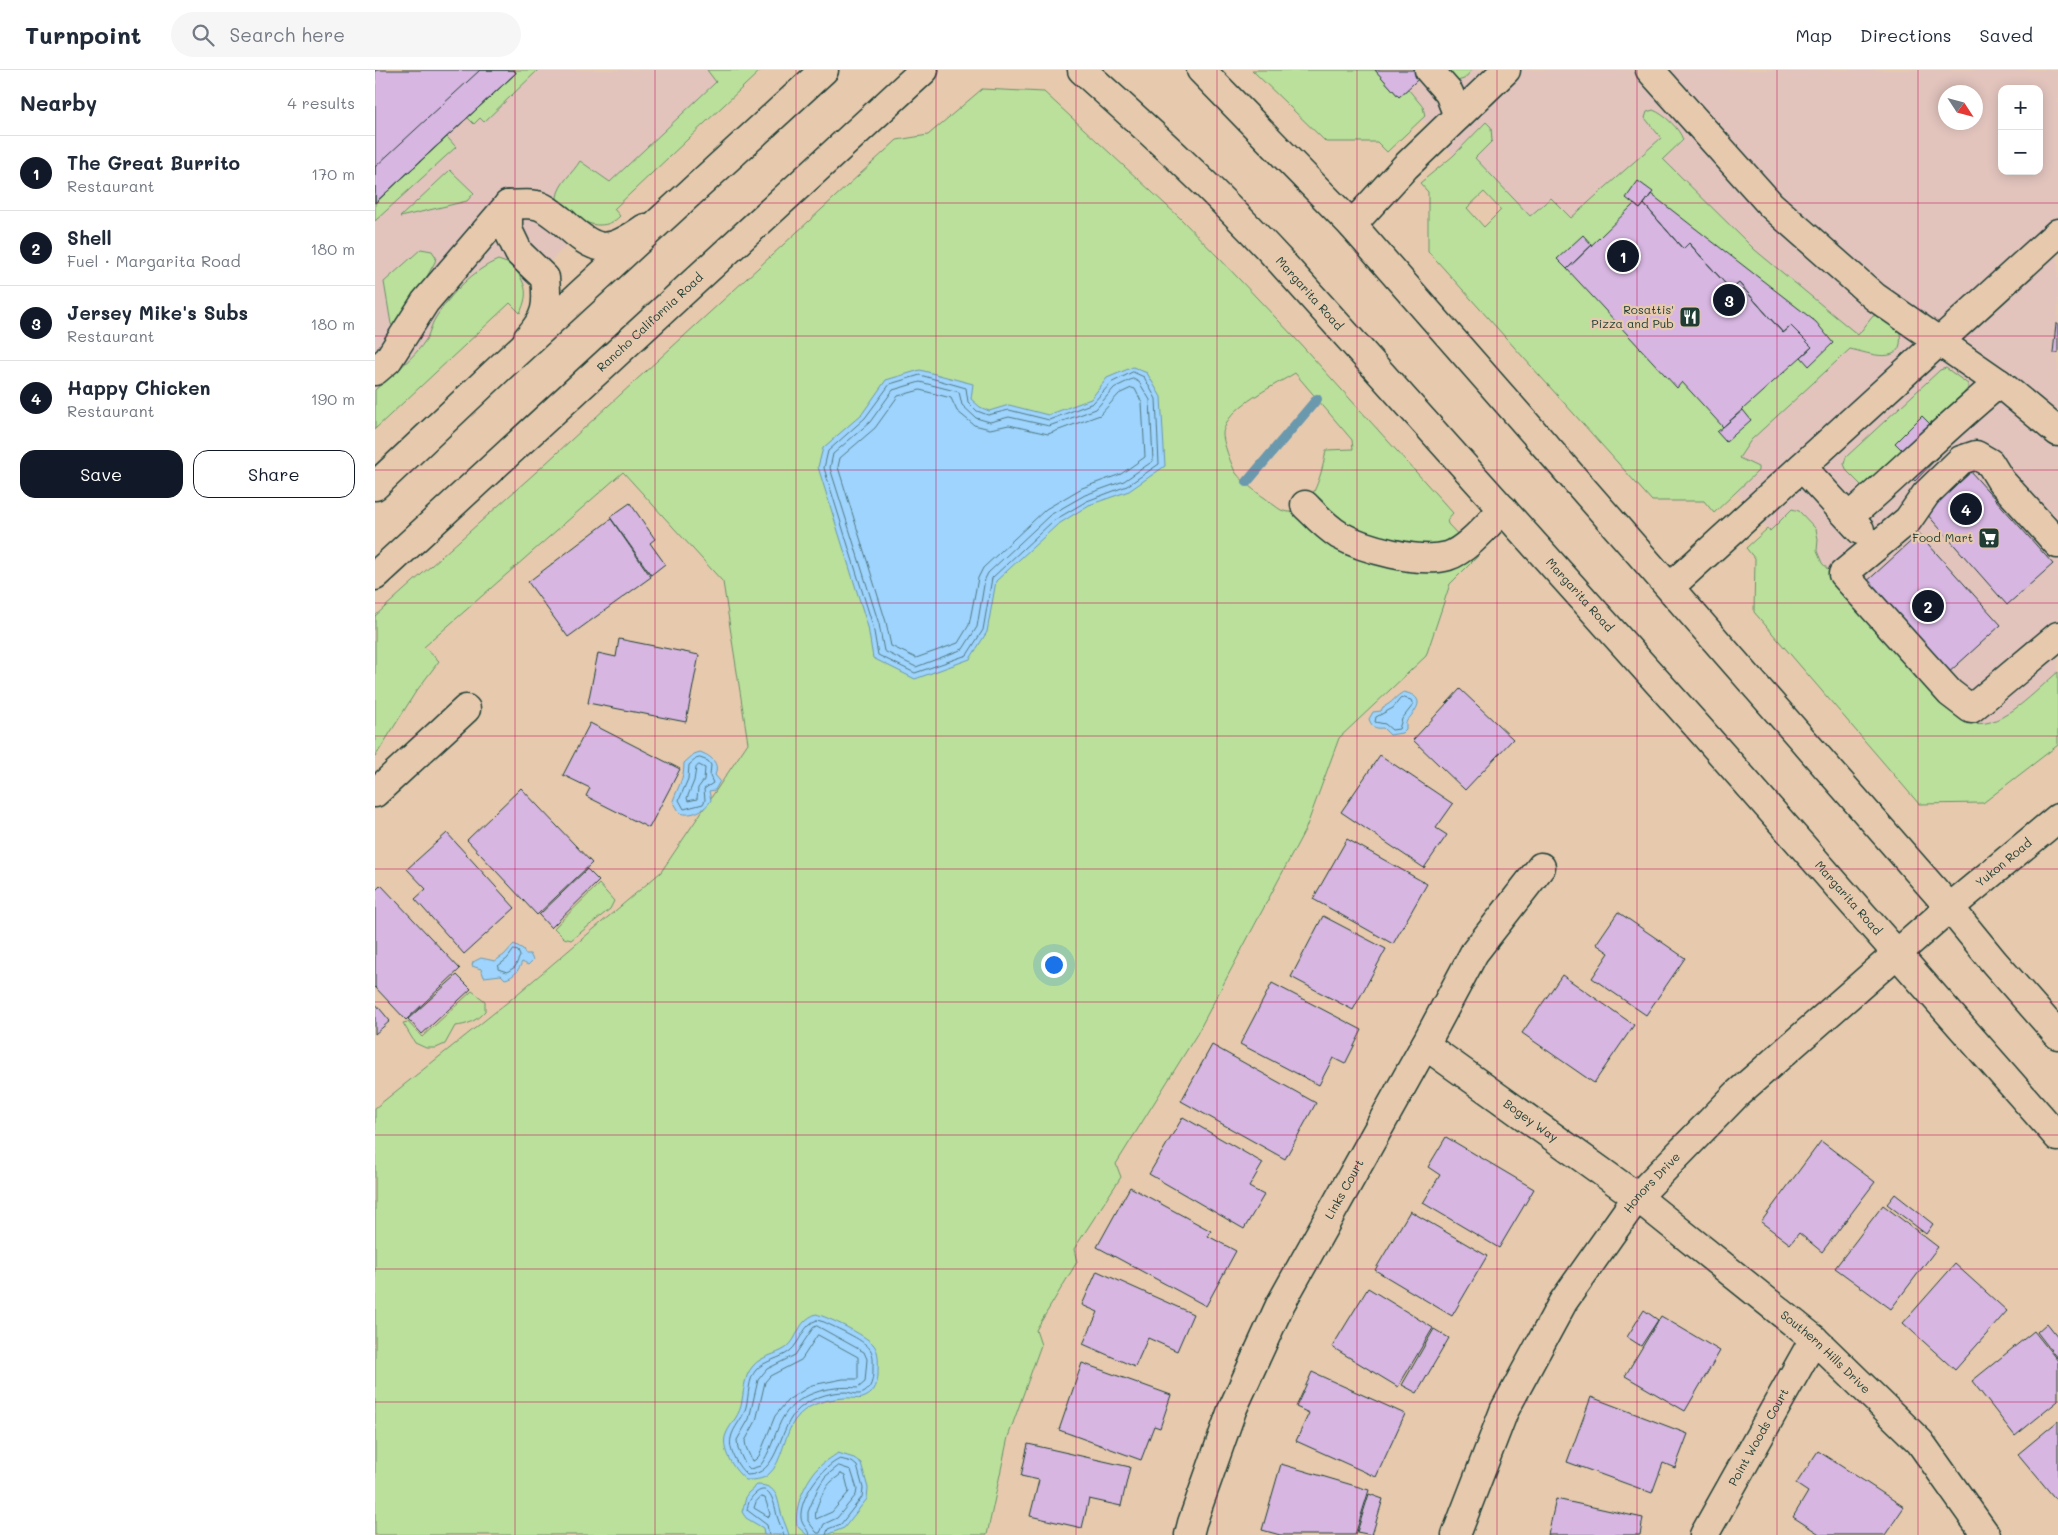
<!DOCTYPE html>
<meta charset="utf-8">
<style>
:root{--surface:#fff;--page:#f6f6f7;--text:#1f2937;--muted:#747a83;--line:#e0e1e3;--accent:#111827}
body{margin:0;font-family:Mali,sans-serif;background:var(--page);color:var(--text)}
.controls{position:absolute;right:15px;top:15px;display:grid;overflow:hidden;border-radius:10px;box-shadow:0 2px 12px #0003}
.controls button{width:45px;height:45px;display:grid;place-items:center;padding:0;border:0;border-bottom:1px solid var(--line);background:var(--surface);color:var(--text);font:25px sans-serif}
.compass{position:absolute;left:1563px;top:15px;width:45px;height:45px;border-radius:50%;background:var(--surface);box-shadow:0 2px 12px #0003;rotate:126deg}
.you{position:absolute;left:678px;top:894px;width:18px;height:18px;margin:-12px;border:4px solid #fff;border-radius:50%;background:#1a73e8;box-shadow:0 0 0 8px #1a73e833}
.badge{display:grid;place-items:center;width:32px;height:32px;border-radius:50%;background:var(--accent);color:#fff;font-size:16px;font-weight:700}
.pin{position:absolute;translate:-50% -50%;border:2px solid #fff;box-shadow:0 1px 5px #0006}
.list{margin:0;padding:0;list-style:none}
h2{display:flex;justify-content:space-between;align-items:center;height:65px;margin:0;padding:0 20px;font-size:21px}
h2 small{font-size:16px;font-weight:400;color:var(--muted)}
.list li{display:grid;grid-template-columns:32px 1fr auto;gap:15px;align-items:center;box-sizing:border-box;height:75px;padding:0 20px;border-top:1px solid var(--line)}
.list b{display:block;font-size:19px;white-space:nowrap}
.list p{margin:0;font-size:16px;white-space:nowrap;color:var(--muted)}
.list em{font-size:16px;font-style:normal;color:var(--muted)}
.actions{display:flex;gap:10px;padding:15px 20px}
.actions a{flex:1;padding:11px 0;border:1px solid var(--accent);border-radius:15px;text-align:center;font-size:18px;color:var(--accent)}
.actions .main{background:var(--accent);color:#fff}
.icon{flex:none;width:28px;height:28px;fill:none;stroke:currentColor;stroke-width:2;stroke-linecap:round;stroke-linejoin:round}
.map{position:relative;flex:none;width:1683px;height:1465px;overflow:hidden}
header{display:flex;align-items:center;gap:30px;box-sizing:border-box;height:70px;padding:0 25px;background:var(--surface);border-bottom:1px solid var(--line)}
header strong{font-size:24px}
nav{display:flex;gap:28px;margin-inline-start:auto;font-size:18px}
.search{width:350px;height:45px;background:var(--page);display:flex;align-items:center;gap:12px;box-sizing:border-box;padding:0 18px;border-radius:28px;color:var(--muted);font-size:19px}
main{display:flex}
aside{flex:1;background:var(--surface)}
.map>svg:first-child{display:block}
</style>
<header>
<strong>Turnpoint</strong>
<div class="search"><svg class="icon" aria-label="search" viewBox="0 0 24 24"><circle cx="10" cy="10" r="6"/><path d="M15 15l6 6"/></svg>Search here</div>
<nav><a>Map</a><a>Directions</a><a>Saved</a></nav>
</header>
<main>
<aside>
<h2>Nearby<small>4 results</small></h2>
<ul class="list">
<li><span class="badge">1</span><div><b>The Great Burrito</b><p>Restaurant</p></div><em>170 m</em></li>
<li><span class="badge">2</span><div><b>Shell</b><p>Fuel · Margarita Road</p></div><em>180 m</em></li>
<li><span class="badge">3</span><div><b>Jersey Mike's Subs</b><p>Restaurant</p></div><em>180 m</em></li>
<li><span class="badge">4</span><div><b>Happy Chicken</b><p>Restaurant</p></div><em>190 m</em></li>
</ul>
<div class="actions"><a class="main">Save</a><a>Share</a></div>
</aside>
<div class="map">
<svg width="1683" height="1465" viewBox="0 0 1683 1465">
<rect width="100%" height="100%" fill="#e7caae"/>
<filter id="ink" filterUnits="userSpaceOnUse"><feTurbulence type="fractalNoise" baseFrequency=".02" numOctaves="2"/><feDisplacementMap in="SourceGraphic" scale="10" xChannelSelector="R" yChannelSelector="G"/><feConvolveMatrix kernelMatrix="1 2 1 2 8 2 1 2 1" color-interpolation-filters="sRGB"/></filter>
<g filter="url(#ink)">
<path fill="#e2c4bd" fill-rule="evenodd" d="M0 0H382L0 353Z
M970 0H1683V675L1645 705 1392 459 1126 141 1044 46ZM1627 19H1664V101H1627ZM1570 22H1600V52H1570Z"/>
<path fill="#bae09b" stroke="#6c8e68" fill-rule="evenodd" d="M139 0H163L109 52 105 48 99 54 92 47 141 3Z
M332 0H386L239 139 245 146C239 152 233 155 224 155 213 156 181 140 182 127 184 113 198 103 205 91L235 112 341 12Z
M877 0H1000L1024 27 1033 19 1048 37 1050 46 1012 82 1002 72H951Z
M1069 0H1097L1089 9 1079 12Z
M607 19 669 22 804 147 845 189 920 268 1078 443 1072 450 1073 454 1103 486 1075 514 1051 586 964 668 931 758 822 964 741 1094 746 1107 699 1179 702 1192 661 1260 666 1275 633 1367 612 1465H0V1038L134 931 286 802 373 673 348 512 248 402 49 577 64 591 40 623 0 687V546L170 394 522 70 553 65ZM920 303 977 370 978 379 951 380C948 399 936 453 906 440 901 437 895 432 890 428 881 422 868 412 861 403 857 397 847 370 848 363 848 360 851 355 852 352 865 331 899 316 920 303Z
M1278 40C1289 44 1305 59 1308 70L1288 89 1380 180 1483 265 1498 246 1503 245 1525 263C1530 298 1494 283 1475 279L1376 370 1364 388 1383 397V401L1339 443 1329 431H1277L1053 181V122L1045 113 1078 86 1111 52 1116 57 1117 71 1100 88 1155 146 1176 128 1196 148 1286 68 1270 48 1272 42ZM1109 122 1126 140 1109 157 1092 138Z
M72 67 81 77 0 151V133Z
M75 100 99 123 92 131 25 147Z
M46 179 57 181 61 187 60 192 22 261 16 254 9 212Z
M123 190 138 195C150 214 155 221 145 243L135 233 0 359V320C17 304 40 288 52 268 55 261 57 253 61 247 76 224 98 200 123 190Z
M1571 298 1593 314V318L1588 324 1555 354 1547 346 1520 373 1527 380 1491 415H1486L1472 401 1469 394 1471 387 1565 300Z
M1417 439 1424 441 1441 459 1443 469 1442 481 1447 493 1570 633C1578 640 1588 651 1599 653 1627 659 1662 619 1683 602V675L1608 733 1544 734 1379 542 1380 489 1371 478 1392 459 1395 461Z
M224 814 239 831 235 839 196 870 189 868 179 858Z
M97 921 110 931V941C101 951 93 955 80 956L70 974 61 978H51L40 973 28 953 33 952 47 967Z"/>
<path fill="#9ed4fd" stroke="#6b98ad" d="M758 297 772 303 786 327 790 396 754 421 714 435 682 455 621 511 612 562 595 589 540 609 498 588 493 557 443 397 448 378 487 344 511 310 545 300 598 314 596 329 605 337 614 341 634 335 673 345 716 329 732 308Z
M1029 622C1053 628 1041 640 1031 652V659L1027 663 1015 665 1008 658C1000 659 997 657 994 649L998 642 1006 641 1008 637C1018 633 1020 626 1029 622Z
M325 682C336 686 345 693 340 705L345 711 340 720 334 721 336 730C331 740 316 747 305 743L298 731C303 716 309 710 309 693L319 684Z
M139 874 148 879 150 884H155L158 890 153 895 147 892C144 899 140 907 130 909L126 905 109 907 106 899 97 896 98 892 106 888 120 891 129 885Z
M441 1244C453 1247 490 1265 498 1274 505 1282 503 1294 503 1304 503 1312 500 1322 492 1326 484 1331 478 1327 470 1328 453 1329 436 1333 424 1345 408 1361 409 1392 393 1405 387 1410 378 1410 371 1410 360 1401 347 1383 350 1367 353 1356 363 1348 366 1336 369 1323 368 1307 378 1296 386 1286 401 1285 411 1278 425 1267 421 1252 441 1244Z
M463 1383 479 1388 486 1393 493 1418 492 1429 469 1458 451 1465H432L422 1456C419 1437 429 1415 441 1400 446 1394 456 1388 463 1383Z
M382 1415C404 1415 402 1430 407 1446 409 1452 412 1458 414 1465H389L388 1458 371 1448 367 1442 372 1424Z"/>
<g fill="none" stroke-linecap="round" stroke-linejoin="round">
<path stroke="#527984" stroke-width="1" d="M758 302 769 307 781 329 784 394 752 416 712 431 678 451 617 508 608 560 592 585 540 603 503 585 498 556 449 398 453 381 490 348 515 314 545 305 591 318 593 332 602 341 613 345 634 340 674 350 718 333 736 313Z
M758 309 764 312 775 330 778 391 749 411 710 425 675 445 613 503 610 509 602 557 588 579 541 597 509 581 504 554 455 398 458 384 495 352 518 320 545 312 584 322 587 335 601 348 615 352 634 347 674 356 721 339 739 318Z
M757 318 760 319 767 333 770 387 746 404 707 418 671 439 608 498 603 508 594 555 583 573 541 588 516 576 511 552 463 397 465 388 500 358 523 326 545 320 576 328 582 341 599 355 615 359 634 355 673 364 725 345 744 324Z
M1029 628 1036 630 1038 635 1027 649 1024 659 1017 660 1010 654 1000 652 1001 647 1018 638 1025 629Z
M325 688 333 691 336 695 335 706 338 713 329 719 330 730 328 734 309 739 304 730 313 709 314 695 321 689Z
M324 695 330 698 329 710 323 718 322 729 313 731 312 728 319 711 321 698Z
M139 880 143 881 145 886 140 897 132 902 123 899V896L132 889Z
M442 1250 449 1252C461 1258 488 1269 495 1279 499 1285 498 1291 498 1298 498 1306 498 1316 490 1322 484 1326 478 1323 471 1322 453 1322 432 1329 420 1343 403 1362 403 1405 372 1405 363 1397 353 1380 356 1368 358 1357 368 1349 371 1337 374 1325 373 1309 381 1300 390 1290 405 1289 415 1281 426 1272 428 1254 442 1250Z
M442 1256 489 1282 492 1289 490 1312 483 1318C455 1315 420 1323 406 1351 399 1366 395 1383 385 1396L375 1399 370 1394 363 1379 362 1370 374 1349 383 1310 392 1299 420 1285 438 1258Z
M443 1265 483 1287V1309H468L437 1315 413 1330 400 1346 384 1386 380 1390 377 1391 371 1377 370 1371 381 1351 390 1312 395 1306 426 1290Z
M464 1396 476 1400 482 1419 481 1425 462 1448 449 1454 445 1463H442L433 1451V1442L443 1418 450 1407Z
M466 1404 470 1406 474 1422 457 1442 441 1449C438 1440 449 1419 456 1412 459 1409 463 1407 466 1404Z
M386 1427 390 1428 395 1444 394 1447 379 1438 381 1432Z
M394 1465 392 1455 372 1440C373 1433 375 1428 381 1423 396 1411 400 1437 402 1446 404 1453 407 1458 409 1465
M434 1465C433 1458 427 1456 426 1448 424 1428 447 1397 465 1389L477 1392 482 1396 488 1418 487 1427 466 1454 453 1459 451 1465"/>
<path stroke="#6b98ad" stroke-width="10" d="M872 412 942 329"/>
</g>
<path fill="#d7b6e1" stroke="#1f3d34" d="M0 0H139L141 3 0 133Z
M105 0H139L141 3 0 133V97Z
M1000 0H1053L1024 27Z
M1263 111 1278 122 1265 139 1251 128Z
M1276 124 1441 252 1458 273 1434 296 1426 287 1437 277 1416 256 1408 263 1364 213 1356 220 1314 173 1308 179 1269 134Z
M1259 134 1265 139 1269 134 1308 179 1314 173 1356 220 1364 213 1408 263 1416 256 1437 277 1348 357 1307 312 1302 318 1192 199Z
M1208 165 1217 175 1192 199 1182 189Z
M1681 254H1683V283H1678Z
M1368 340 1376 350 1351 372 1342 362Z
M1565 344 1585 364 1540 411 1518 390 1527 380 1520 373 1547 346 1555 354Z
M1596 402 1678 494 1632 535 1551 443Z
M255 433 280 469 275 473 290 494 276 505 235 447Z
M236 449 276 507 193 567 153 512Z
M1544 464 1626 555 1571 605 1489 514Z
M244 569 324 585 311 652 213 633 223 583 241 587Z
M1085 619 1138 669 1090 720 1038 670Z
M215 653 305 699 274 758 211 726 215 718 188 705Z
M1005 685 1078 734 1061 758 1072 765 1049 798 966 742Z
M146 718 217 793 162 845 92 770Z
M72 763 140 838 89 884 40 829 51 819 32 799Z
M972 769 1052 814 1018 874 938 829Z
M212 799 224 811 176 858 164 845Z
M6 815 85 899 31 950 0 917V821Z
M1243 842 1310 888 1271 945 1217 908 1234 883 1221 874Z
M948 846 1011 879 978 940 916 907Z
M82 905 96 919 47 964 33 949Z
M1187 905 1259 955 1219 1013 1147 963Z
M897 913 987 960 970 994 958 988 944 1015 865 974Z
M0 933 15 951 0 964Z
M837 975 941 1033 910 1089 806 1031Z
M808 1047 888 1093 874 1117 889 1125 869 1159 774 1104Z
M1071 1067 1159 1119 1124 1178 1048 1133 1065 1105 1053 1097Z
M1446 1071 1500 1112 1447 1182 1424 1163 1415 1174 1386 1152Z
M755 1117 836 1161 833 1166 861 1181 831 1236 722 1177Z
M1520 1124 1558 1154 1551 1164 1512 1134Z
M1508 1135 1563 1177 1516 1239 1460 1198Z
M1035 1141 1112 1186 1077 1246 1000 1200Z
M1580 1194 1632 1241 1580 1300 1528 1253Z
M722 1201 818 1244 802 1281 773 1268 760 1297 708 1274 723 1242 707 1235Z
M993 1218 1058 1258 1023 1317 957 1277Z
M1269 1240 1283 1250 1266 1276 1252 1267Z
M1286 1246 1345 1281 1310 1341 1250 1306Z
M1672 1253 1683 1267 1682 1288 1662 1262Z
M1059 1259 1074 1268 1042 1323 1027 1315Z
M1659 1261 1683 1291V1331L1640 1366 1597 1311Z
M707 1293 796 1325 785 1358 779 1356 766 1390 684 1360Z
M937 1302 1030 1344 1001 1407 921 1371 934 1343 921 1337Z
M1216 1327 1313 1364 1300 1398 1288 1393 1277 1423 1192 1392Z
M1683 1351V1432L1643 1384Z
M653 1374 755 1397 746 1436 714 1429 707 1458 655 1446 664 1410 646 1406Z
M1443 1381 1529 1437 1510 1465H1446L1418 1447 1433 1422 1421 1414Z
M906 1394 994 1420 980 1465H905L887 1460Z
M994 1424 1008 1429 997 1465 982 1462Z
M1181 1429 1268 1448 1265 1465H1173Z"/>
<g fill="none" stroke-linecap="round" stroke-linejoin="round">
<g stroke="#1f3d34" stroke-width="31">
<g id="minor">
<path d="M1054 0 1074 23 1083 46"/>
<path d="M1275 0 1396 135 1500 227 1624 313 1683 362"/>
<path d="M133 135C142 135 152 133 161 135 169 136 180 146 187 151 221 183 232 185 270 158"/>
<path d="M133 135V160L144 183 170 208C173 235 172 247 153 268"/>
<path d="M977 155 1030 97 1131 0"/>
<path d="M0 301 13 290 50 232 133 135"/>
<path d="M1427 397 1485 460"/>
<path d="M930 435C941 446 951 457 964 465 989 479 1045 494 1073 486 1092 480 1114 453 1128 439"/>
<path d="M1474 447C1525 403 1572 356 1624 313"/>
<path d="M1683 474 1626 411 1615 393 1601 385 1586 390 1551 424 1533 450 1468 504 1575 623 1596 639 1683 566"/>
<path d="M1295 517 1683 163"/>
<path d="M0 723 91 639"/>
<path id="s1" d="M1050 975 1262 1127 1439 1269 1545 1372 1611 1465"/>
<path id="s2" d="M814 1465 817 1453 857 1340 905 1235 1050 975 1099 883 1166 797"/>
<path id="s3" d="M1081 1465 1129 1341 1188 1232 1262 1127 1363 1023 1567 844 1683 748"/>
<path id="s4" d="M1329 1465 1439 1269"/>
</g>
</g>
<g stroke="#1f3d34" stroke-width="31">
<g id="major">
<path id="s5" d="M707 0C776 62 844 124 907 193L1322 656 1683 1067"/>
<path d="M826 0 977 155 1575 838 1619 892 1683 965"/>
<path d="M0 416 127 296 449 0"/>
<path id="s6" d="M0 506 549 0"/>
</g>
</g>
<use href="#minor" stroke="#e7caae" stroke-width="28"/>
<use href="#major" stroke="#e7caae" stroke-width="28"/>
</g>
</g>
<path fill="none" stroke="#c2185b" stroke-width="1" stroke-opacity="0.55" d="M140 0V1465M280 0V1465M421 0V1465M561 0V1465M701 0V1465M842 0V1465M982 0V1465M1122 0V1465M1262 0V1465M1402 0V1465M1543 0V1465M0 133H1683M0 266H1683M0 400H1683M0 533H1683M0 666H1683M0 799H1683M0 932H1683M0 1065H1683M0 1199H1683M0 1332H1683"/>
<defs>
<g id="restaurant-square" transform="scale(1.125)"><rect x="-9" y="-9" width="18" height="18" rx="4" fill="#1f3d34" stroke="#e7caae"/><path d="M-5-6h1v4h1v-4h1v4h1v-4h1v5L-1.5 .5V6h-2V.5L-5-1ZM5-6V6H3V1.5H1.5Q1.5-4 5-6Z" fill="#fff"/></g>
<g id="supermarket-square" transform="scale(1.125)"><rect x="-9" y="-9" width="18" height="18" rx="4" fill="#1f3d34" stroke="#e7caae"/><path d="M-6-5.5h2.5l.6 2H6L4.5 2H-2.5L-4.4-4H-6ZM-1.5 3.2a1.3 1.3 0 1 0 .1 0ZM3 3.2a1.3 1.3 0 1 0 .1 0Z" fill="#fff"/></g>
</defs>
<g fill-rule="evenodd">
<use href="#restaurant-square" x="1315" y="247"/>
<use href="#supermarket-square" x="1614" y="468"/>
</g>
<g text-anchor="middle" stroke-width="4.5" stroke-linejoin="round" paint-order="stroke">
<g font-size="12" fill="#1f3d34" stroke="#e7caae">
<text dy="4" stroke="none"><textPath href="#s5" startOffset="319">Margarita Road</textPath></text>
<text dy="4" stroke="none"><textPath href="#s6" startOffset="374">Rancho California Road</textPath></text>
<text dy="4" stroke="none"><textPath href="#s5" startOffset="724">Margarita Road</textPath></text>
<text dy="4" stroke="none"><textPath href="#s3" startOffset="882">Yukon Road</textPath></text>
<text dy="4" stroke="none"><textPath href="#s5" startOffset="1129">Margarita Road</textPath></text>
<text dy="4" stroke="none"><textPath href="#s1" startOffset="130">Bogey Way</textPath></text>
<text dy="4" stroke="none"><textPath href="#s3" startOffset="406">Honors Drive</textPath></text>
<text dy="4" stroke="none"><textPath href="#s2" startOffset="380">Links Court</textPath></text>
<text dy="4" stroke="none"><textPath href="#s1" startOffset="505">Southern Hills Drive</textPath></text>
<text dy="4" stroke="none"><textPath href="#s4" startOffset="112">Point Woods Court</textPath></text>
</g>
<g font-size="12" fill="#1f3d34" stroke="#e7caae" text-anchor="end">
<text x="1299" y="244">Rosattis'<tspan x="1299" dy="14">Pizza and Pub</tspan></text>
<text x="1598" y="472">Food Mart</text>
</g>
</g>
</svg>
<div class="controls">
<button>+</button>
<button>−</button>
</div>
<svg class="compass" viewBox="-18 -18 36 36"><path d="M0-13l5 13h-10z" fill="#e53935"/><path d="M0 13l5-13h-10z" fill="#747a83"/></svg>
<div class="you"></div>
<div class="pin badge" style="left:1248px;top:186px">1</div>
<div class="pin badge" style="left:1553px;top:536px">2</div>
<div class="pin badge" style="left:1354px;top:230px">3</div>
<div class="pin badge" style="left:1591px;top:439px">4</div>
</div>
</main>
